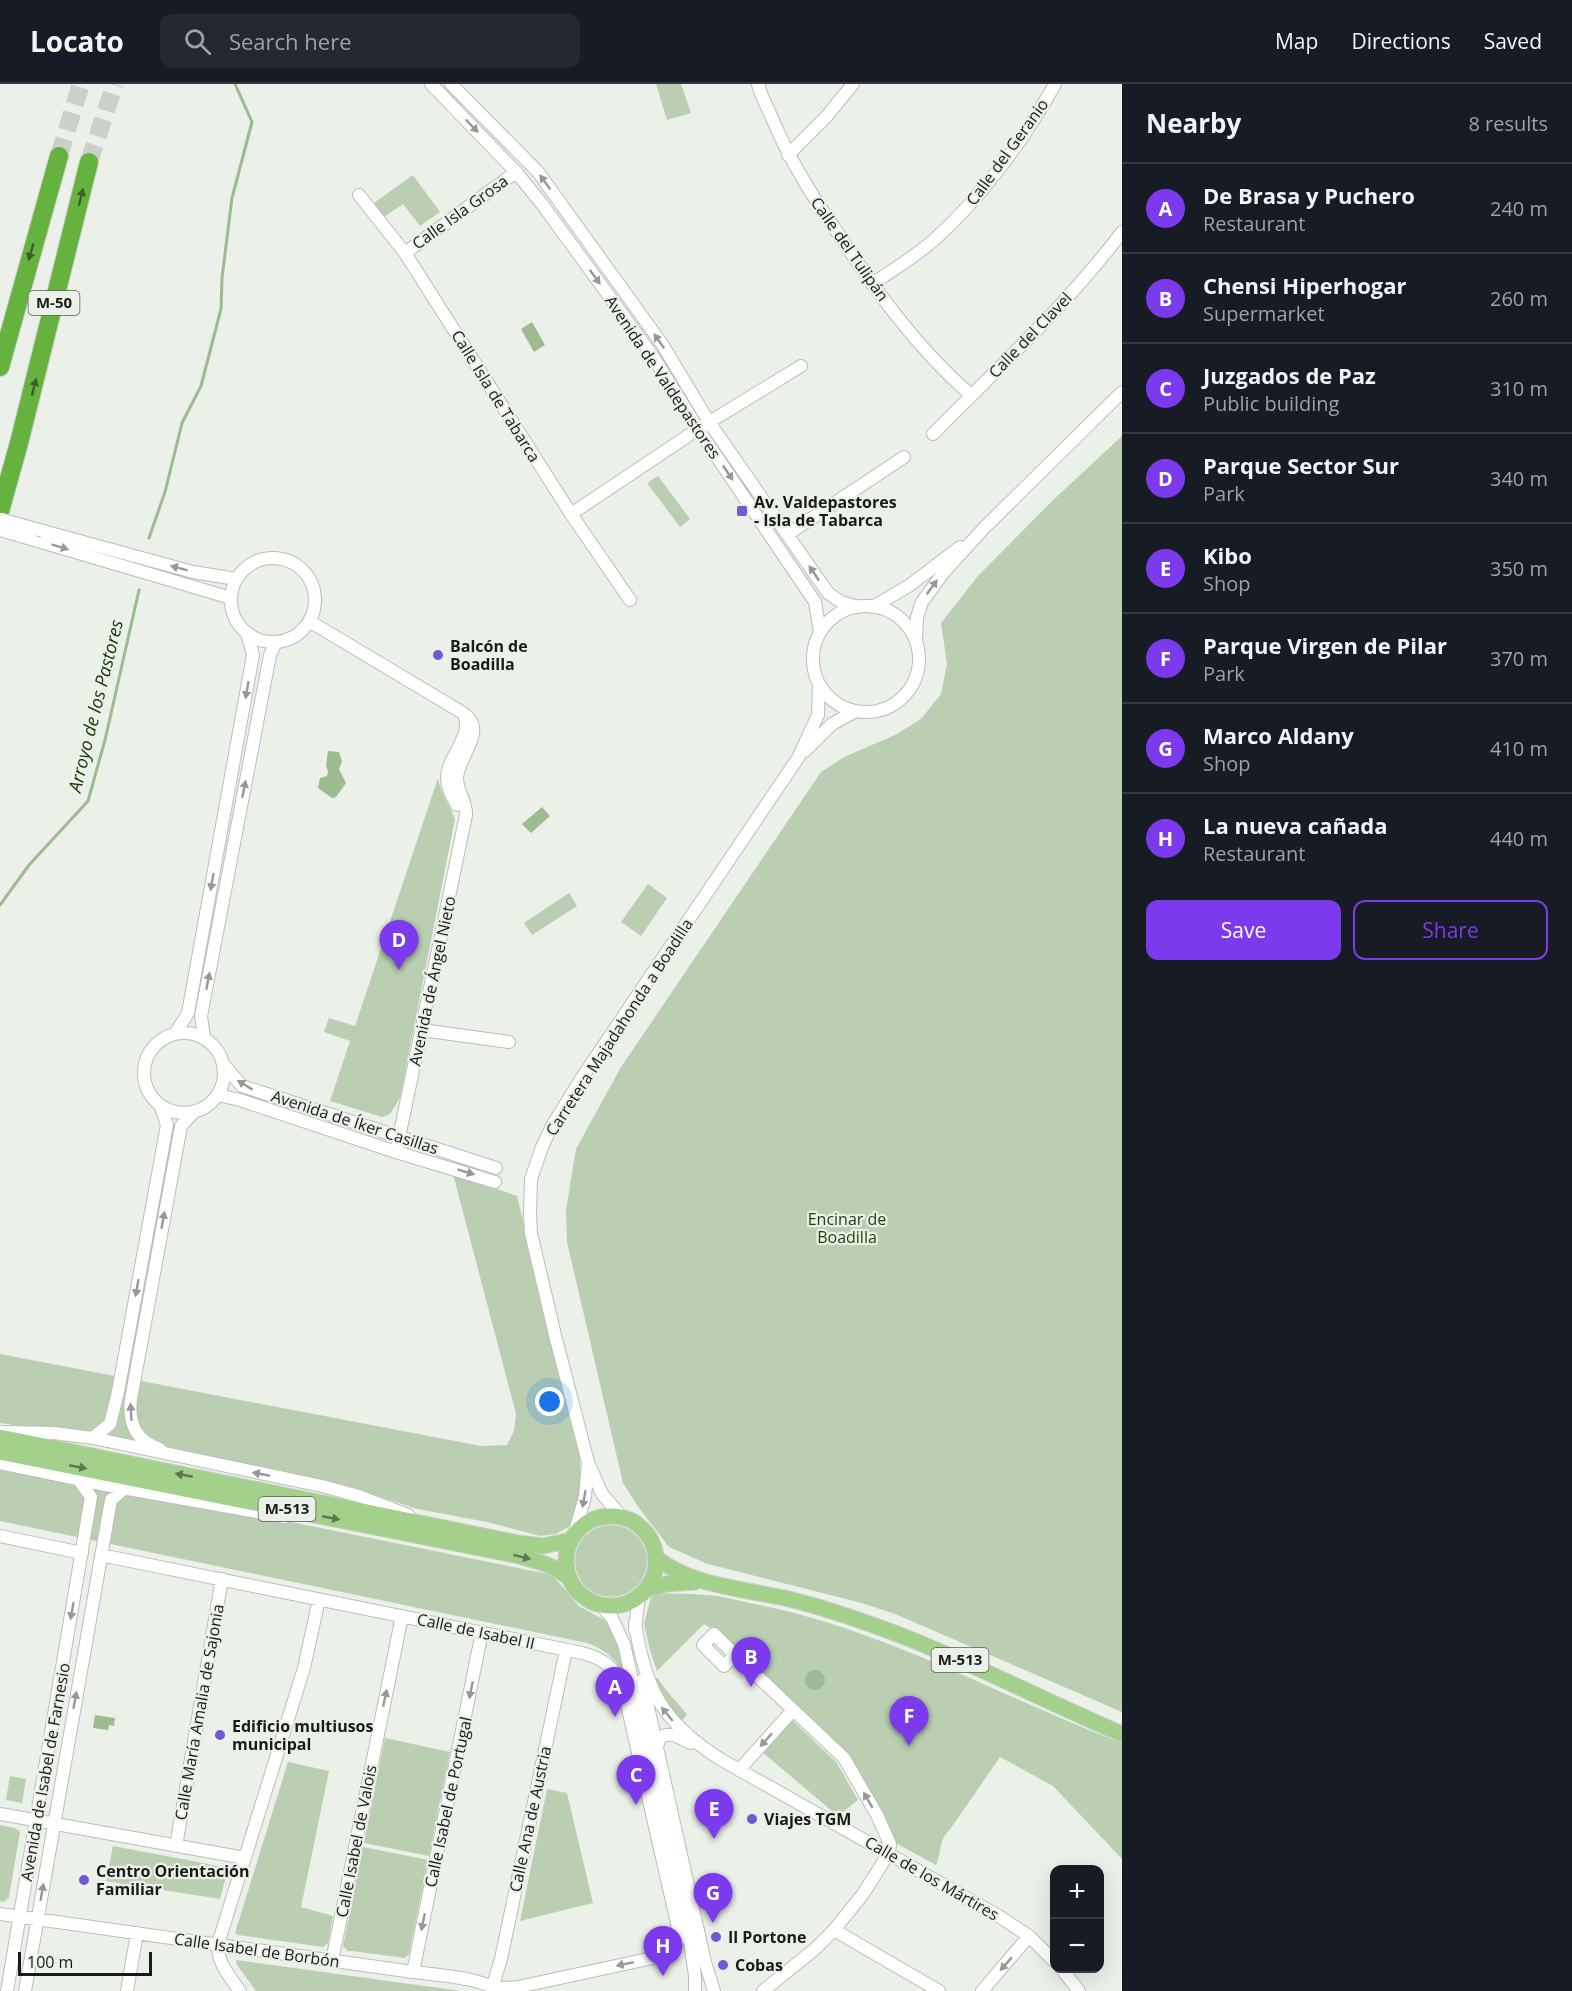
<!DOCTYPE html>
<meta charset="utf-8">
<style>
:root{--surface:#171b24;--page:#242831;--text:#f1f3f6;--muted:#9ea1a6;--line:#363941;--accent:#7c3aed}
body{margin:0;font-family:"Open Sans",sans-serif;background:var(--page);color:var(--text)}
.controls{position:absolute;right:18px;bottom:18px;display:grid;overflow:hidden;border-radius:12px;box-shadow:0 6px 24px #0002}
.controls button{width:54px;height:54px;display:grid;place-items:center;padding:0;border:0;border-bottom:2px solid var(--line);background:var(--surface);color:var(--text);font:30px sans-serif}
.scale{position:absolute;left:18px;bottom:15px;width:134px;box-sizing:border-box;padding-left:6px;border:3px solid #191b19;border-top:0;font-size:16px;line-height:21px;white-space:nowrap;color:#191b19;-webkit-text-stroke:4px #ebf0e9;paint-order:stroke}
.you{position:absolute;left:550px;top:1318px;width:21px;height:21px;margin:-15px;border:4px solid #fff;border-radius:50%;background:#1a73e8;box-shadow:0 0 0 9px #1a73e833}
.badge{display:grid;place-items:center;width:39px;height:39px;border-radius:50%;background:var(--accent);color:#fff;font-size:20px;font-weight:700}
.pin{position:absolute;translate:-50% -50px;filter:drop-shadow(0 2px 3px #0008)}
.pin::after{content:'';position:absolute;top:32px;width:21px;height:18px;background:inherit;clip-path:polygon(0 0,100% 0,50% 100%)}
.list{margin:0;padding:0;list-style:none}
h2{display:flex;justify-content:space-between;align-items:center;height:78px;margin:0;padding:0 24px;font-size:26px}
h2 small{font-size:20px;font-weight:400;color:var(--muted)}
.list li{display:grid;grid-template-columns:39px 1fr auto;gap:18px;align-items:center;box-sizing:border-box;height:90px;padding:0 24px;border-top:2px solid var(--line)}
.list b{display:block;font-size:22px;white-space:nowrap}
.list p{margin:0;font-size:20px;white-space:nowrap;color:var(--muted)}
.list em{font-size:20px;font-style:normal;color:var(--muted)}
.actions{display:flex;gap:12px;padding:18px 24px}
.actions a{flex:1;padding:14px 0;border:2px solid var(--accent);border-radius:12px;text-align:center;font-size:21px;color:var(--accent)}
.actions .main{background:var(--accent);color:#fff}
.icon{flex:none;width:33px;height:33px;fill:none;stroke:currentColor;stroke-width:2;stroke-linecap:round;stroke-linejoin:round}
.map{position:relative;flex:none;width:1122px;height:1907px;overflow:hidden}
header{display:flex;align-items:center;gap:36px;box-sizing:border-box;height:84px;padding:0 30px;background:var(--surface);border-bottom:2px solid var(--line)}
header strong{font-size:28px}
nav{display:flex;gap:33px;margin-inline-start:auto;font-size:21px}
.search{width:420px;height:54px;background:var(--page);display:flex;align-items:center;gap:15px;box-sizing:border-box;padding:0 21px;border-radius:12px;color:var(--muted);font-size:22px}
main{display:flex}
aside{flex:1;background:var(--surface)}
.map>svg:first-child{display:block}
</style>
<header>
<strong>Locato</strong>
<div class="search"><svg class="icon" aria-label="search" viewBox="0 0 24 24"><circle cx="10" cy="10" r="6"/><path d="M15 15l6 6"/></svg>Search here</div>
<nav><a>Map</a><a>Directions</a><a>Saved</a></nav>
</header>
<main>
<div class="map">
<svg width="1122" height="1907" viewBox="0 0 1122 1907">
<rect width="100%" height="100%" fill="#ebf0e9"/>
<path fill="#bacfb2" d="M656 0H681L691 29 667 36Z
M413 91 440 128 420 142 403 120 384 133 374 119Z
M1122 352V1628L895 1530 862 1519 708 1480 669 1463 639 1424 623 1399 567 1158 566 1126 576 1065 621 983 821 688 844 673 895 651 921 635 941 610 947 580 941 539 977 493 1050 419Z
M658 392 690 435 680 443 647 399Z
M438 694C441 711 449 719 455 735L400 1014 390 1030 382 1033 330 1017 350 957 324 948 329 934 355 942Z
M648 800 667 814 641 852 621 838Z
M569 809 577 822 532 851 524 839Z
M453 1090 517 1112 580 1371V1413L575 1436 570 1442 556 1450 540 1452 487 1438 417 1425 344 1401 169 1363 158 1357 137 1359 0 1339V1270L481 1362 507 1361 514 1347 516 1330Z
M0 1379 548 1490 555 1494 579 1522 608 1538 616 1551 626 1596C620 1578 605 1565 587 1559L0 1437Z
M575 1477a36 36 0 1 1 72 0a36 36 0 1 1-72 0Z
M652 1509C670 1510 688 1509 706 1511 724 1512 742 1518 760 1521 888 1547 1001 1613 1122 1659V1775L1053 1702 1000 1673 951 1744C937 1759 943 1764 936 1781L892 1757 846 1673 716 1548 704 1540 657 1587 650 1566 644 1540Z
M658 1594C667 1610 677 1617 687 1631L681 1637 663 1615 654 1595Z
M791 1635 837 1679 858 1716 838 1732 762 1668Z
M385 1654 450 1668 429 1772 364 1759Z
M288 1678 329 1687 301 1823 333 1832 328 1859 323 1863 238 1851 235 1849Z
M10 1692 26 1695 22 1719 6 1716Z
M547 1705 567 1709 593 1819 520 1837Z
M0 1741 15 1744 20 1748 9 1813 4 1818 0 1817Z
M113 1762 224 1783 227 1789 220 1815 106 1797Z
M363 1763 428 1776 409 1870 405 1874 352 1867H348L343 1862Z
M236 1876 461 1907H256L237 1881Z"/>
<path fill="#9cbb90" d="M532 238 545 261 534 268 521 245Z
M328 667 339 668 342 677 339 685 346 699 336 713 332 714 318 704 320 694 327 692 328 687 326 682Z
M542 723 550 732 531 749 522 740Z
M805 1596a10 10 0 1 1 20 0a10 10 0 1 1-20 0Z
M95 1631 115 1634 114 1642 109 1641 108 1646 93 1644Z"/>
<g fill="none" stroke-linecap="round" stroke-linejoin="round">
<path stroke="#9cbb90" stroke-width="3" d="M149 454 165 408 182 339 201 302 221 225 222 194 232 114 252 38 235 0
M0 821 29 781 88 717 105 656 139 506"/>
<path stroke="#ccd0ca" stroke-width="18" stroke-dasharray="18 9" stroke-linecap="butt" d="M59 72 81 0
M89 78 115 0"/>
<g stroke="#b9beb7" stroke-width="14">
<path id="minor" d="M431 0 516 88 542 120 652 271 698 345 815 518 820 548
M451 0 538 88 662 260 709 338 828 509 841 518 858 523
M758 0C761 12 767 23 772 34 789 75 810 109 835 145 875 205 916 264 971 311
M788 71 826 33 853 0
M359 111 405 169 571 430 630 516
M405 169 516 88
M872 200C893 186 916 172 935 155 982 113 1025 54 1055 0
M933 350C998 284 1066 222 1122 148
M571 430 698 345 801 282
M43 447 193 488 236 495
M788 450 904 373
M31 455 231 514
M231 516a42 42 0 1 1 84 0a42 42 0 1 1-84 0Z
M813 575a53 53 0 1 1 106 0a53 53 0 1 1-106 0Z
M873 523 910 501 960 463
M309 537 463 629C489 647 458 671 457 694 457 708 467 718 466 731L396 1068
M916 556 917 533 922 518 944 488 984 444 1122 308
M805 667 832 640 856 627
M457 721C452 713 447 703 447 694 447 673 474 651 464 631
M422 946 509 958
M144 989a40 40 0 1 1 80 0a40 40 0 1 1-80 0Z
M175 950 188 929 253 571 247 549
M204 954 201 932 270 571 276 558
M223 980 242 1002 496 1084
M218 1011 240 1016 396 1068 495 1098
M1 1348 54 1349 93 1354 322 1402 359 1412 408 1431
M93 1354 110 1340 118 1308 167 1041 161 1023
M160 1365C136 1356 128 1341 131 1315L181 1042 193 1029
M0 1379 100 1400 284 1433 297 1427
M623 1434 602 1410 588 1378 555 1251 531 1149 530 1130 531 1095 542 1063 552 1042 583 992 798 674 818 631 819 600
M574 1451 585 1413 588 1379
M0 1452 82 1469
M600 1520 612 1534 624 1560 689 1851 695 1892V1907
M635 1539C645 1605 662 1638 720 1675L997 1831 1029 1852 1054 1877
M635 1546 639 1512
M714 1550 735 1571 724 1582 703 1561Z
M735 1571 844 1674 877 1731 890 1760 889 1769 863 1810 834 1846 815 1865 763 1907
M642 1596 705 1878 714 1907
M657 1662 660 1653C671 1647 680 1654 690 1659
M739 1686 793 1626
M0 1730 245 1774
M176 1762 222 1495
M0 1830 413 1888C432 1890 452 1892 471 1896 491 1901 497 1906 518 1903L662 1872C673 1867 680 1861 679 1848L623 1603C615 1583 602 1574 582 1569L101 1471
M834 1846 939 1907
M332 1877 402 1532
M1061 1884 1079 1907
M413 1888 482 1548
M492 1904 501 1875 566 1566
M7 1907 91 1413 79 1396
M25 1907 111 1416 124 1405
M127 1907 137 1849
M240 1907C230 1893 217 1879 218 1860L304 1584 319 1515
M982 1907 1029 1852"/>
</g>
<g stroke="#cccdcc" stroke-width="17">
<path id="major" d="M0 1353 518 1459 543 1462 571 1456
M0 1368 519 1472C538 1478 555 1481 570 1495
M566 1477a45 45 0 1 1 90 0a45 45 0 1 1-90 0Z
M655 1473C692 1503 748 1505 793 1516 824 1524 854 1534 884 1545 965 1575 1042 1616 1122 1650
M645 1506 666 1500 695 1498"/>
</g>
<g stroke="#cccdcc" stroke-width="20">
<path id="highway" d="M0 283 59 72
M0 427 19 359 89 78"/>
</g>
<use href="#minor" stroke="#fff" stroke-width="12"/>
<use href="#major" stroke="#a3d18b" stroke-width="15"/>
<use href="#highway" stroke="#65b33e" stroke-width="18"/>
<g stroke="#b9beb7" stroke-width="14" stroke-linecap="butt">
<path id="minor-bridge" d="M0 435 43 447
M0 446 31 455"/>
</g>
<use href="#minor-bridge" stroke="#fff" stroke-width="12"/>
</g>
<defs><path id="oneway-solid" d="M-6-.8H1V-3.2L6.5 0L1 3.2V.8H-6Z" transform="scale(1.5)"/></defs>
<g fill="#989898">
<use href="#oneway-solid" transform="translate(472 42) rotate(46)"/>
<use href="#oneway-solid" transform="translate(545 98) rotate(-126)"/>
<use href="#oneway-solid" transform="translate(595 193) rotate(54)"/>
<use href="#oneway-solid" transform="translate(659 257) rotate(-125)"/>
<use href="#oneway-solid" transform="translate(728 389) rotate(56)"/>
<use href="#oneway-solid" transform="translate(60 463) rotate(17)"/>
<use href="#oneway-solid" transform="translate(179 484) rotate(-165)"/>
<use href="#oneway-solid" transform="translate(814 489) rotate(-124)"/>
<use href="#oneway-solid" transform="translate(932 503) rotate(-54)"/>
<use href="#oneway-solid" transform="translate(247 606) rotate(100)"/>
<use href="#oneway-solid" transform="translate(244 705) rotate(-79)"/>
<use href="#oneway-solid" transform="translate(212 798) rotate(100)"/>
<use href="#oneway-solid" transform="translate(208 897) rotate(-79)"/>
<use href="#oneway-solid" transform="translate(245 1001) rotate(-149)"/>
<use href="#oneway-solid" transform="translate(466 1088) rotate(17)"/>
<use href="#oneway-solid" transform="translate(163 1136) rotate(-80)"/>
<use href="#oneway-solid" transform="translate(137 1204) rotate(100)"/>
<use href="#oneway-solid" transform="translate(131 1328) rotate(-93)"/>
<use href="#oneway-solid" transform="translate(261 1390) rotate(-169)"/>
<use href="#oneway-solid" transform="translate(584 1415) rotate(100)"/>
<use href="#oneway-solid" transform="translate(72 1527) rotate(100)"/>
<use href="#oneway-solid" transform="translate(471 1606) rotate(102)"/>
<use href="#oneway-solid" transform="translate(385 1614) rotate(-78)"/>
<use href="#oneway-solid" transform="translate(75 1616) rotate(-80)"/>
<use href="#oneway-solid" transform="translate(667 1630) rotate(-129)"/>
<use href="#oneway-solid" transform="translate(766 1656) rotate(132)"/>
<use href="#oneway-solid" transform="translate(868 1716) rotate(-120)"/>
<use href="#oneway-solid" transform="translate(42 1808) rotate(-80)"/>
<use href="#oneway-solid" transform="translate(423 1838) rotate(102)"/>
<use href="#oneway-solid" transform="translate(625 1880) rotate(168)"/>
<use href="#oneway-solid" transform="translate(1006 1880) rotate(131)"/>
</g>
<g fill="#3b5f2a">
<use href="#oneway-solid" transform="translate(81 113) rotate(-76)"/>
<use href="#oneway-solid" transform="translate(31 168) rotate(106)"/>
<use href="#oneway-solid" transform="translate(34 303) rotate(-76)"/>
</g>
<g fill="#5e7652">
<use href="#oneway-solid" transform="translate(78 1383) rotate(11)"/>
<use href="#oneway-solid" transform="translate(184 1391) rotate(-169)"/>
<use href="#oneway-solid" transform="translate(331 1434) rotate(11)"/>
<use href="#oneway-solid" transform="translate(522 1473) rotate(14)"/>
</g>
<g fill="#6f5ad4" stroke="#ebf0e9" stroke-width="2">
<rect x="736" y="421" width="12" height="12" rx="3"/>
<circle cx="438" cy="571" r="6"/>
<circle cx="220" cy="1651" r="6"/>
<circle cx="752" cy="1735" r="6"/>
<circle cx="84" cy="1796" r="6"/>
<circle cx="716" cy="1853" r="6"/>
<circle cx="723" cy="1881" r="6"/>
</g>
<g text-anchor="middle" stroke-width="4.5" stroke-linejoin="round" paint-order="stroke">
<g fill="#ebf0e9" stroke="#585b57" stroke-width="1.5">
<rect x="28.5" y="207" width="51" height="24" rx="4.5"/>
<rect x="258.5" y="1413" width="57" height="24" rx="4.5"/>
<rect x="931.5" y="1564" width="57" height="24" rx="4.5"/>
</g>
<g font-size="15" font-weight="bold" fill="#191b19">
<text x="54" y="224">M-50</text>
<text x="287" y="1430">M-513</text>
<text x="960" y="1581">M-513</text>
</g>
<g font-size="16" fill="#191b19" stroke="#ebf0e9">
<text transform="translate(1007 68) rotate(-54)" y="6">Calle del Geranio</text>
<text transform="translate(460 128) rotate(-36)" y="6">Calle Isla Grosa</text>
<text transform="translate(850 165) rotate(55)" y="6">Calle del Tulipán</text>
<text transform="translate(1030 251) rotate(-46)" y="6">Calle del Clavel</text>
<text transform="translate(663 293) rotate(56)" y="6">Avenida de Valdepastores</text>
<text transform="translate(496 312) rotate(58)" y="6">Calle Isla de Tabarca</text>
<text transform="translate(432 897) rotate(-78)" y="6">Avenida de Ángel Nieto</text>
<text transform="translate(619 943) rotate(-57)" y="6">Carretera Majadahonda a Boadilla</text>
<text transform="translate(355 1038) rotate(18)" y="6">Avenida de Íker Casillas</text>
<text transform="translate(476 1547) rotate(12)" y="6">Calle de Isabel II</text>
<text transform="translate(199 1628) rotate(-80)" y="6">Calle María Amalia de Sajonia</text>
<text transform="translate(45 1688) rotate(-80)" y="6">Avenida de Isabel de Farnesio</text>
<text transform="translate(448 1718) rotate(-78)" y="6">Calle Isabel de Portugal</text>
<text transform="translate(530 1735) rotate(-78)" y="6">Calle Ana de Austria</text>
<text transform="translate(356 1757) rotate(-79)" y="6">Calle Isabel de Valois</text>
<text transform="translate(932 1794) rotate(30)" y="6">Calle de los Mártires</text>
<text transform="translate(257 1866) rotate(8)" y="6">Calle Isabel de Borbón</text>
</g>
<g font-size="16" font-weight="bold" fill="#191b19" stroke="#ebf0e9" text-anchor="start">
<text x="754" y="424">Av. Valdepastores<tspan x="754" dy="18">- Isla de Tabarca</tspan></text>
<text x="450" y="568">Balcón de<tspan x="450" dy="18">Boadilla</tspan></text>
<text x="232" y="1648">Edificio multiusos<tspan x="232" dy="18">municipal</tspan></text>
<text x="764" y="1741">Viajes TGM</text>
<text x="96" y="1793">Centro Orientación<tspan x="96" dy="18">Familiar</tspan></text>
<text x="728" y="1859">Il Portone</text>
<text x="735" y="1887">Cobas</text>
</g>
<g font-size="16" fill="#183f00" stroke="#ebf0e9">
<text x="847" y="1141">Encinar de<tspan x="847" dy="18">Boadilla</tspan></text>
</g>
<g font-size="18" font-style="italic" fill="#173507" stroke="#ebf0e9">
<text transform="translate(96 622) rotate(-76)" y="6">Arroyo de los Pastores</text>
</g>
</g>
</svg>
<div class="controls">
<button>+</button>
<button>−</button>
</div>
<div class="scale">100 m</div>
<div class="you"></div>
<div class="pin badge" style="left:615px;top:1633px">A</div>
<div class="pin badge" style="left:751px;top:1603px">B</div>
<div class="pin badge" style="left:636px;top:1721px">C</div>
<div class="pin badge" style="left:399px;top:886px">D</div>
<div class="pin badge" style="left:714px;top:1755px">E</div>
<div class="pin badge" style="left:909px;top:1662px">F</div>
<div class="pin badge" style="left:713px;top:1839px">G</div>
<div class="pin badge" style="left:663px;top:1892px">H</div>
</div>
<aside>
<h2>Nearby<small>8 results</small></h2>
<ul class="list">
<li><span class="badge">A</span><div><b>De Brasa y Puchero</b><p>Restaurant</p></div><em>240 m</em></li>
<li><span class="badge">B</span><div><b>Chensi Hiperhogar</b><p>Supermarket</p></div><em>260 m</em></li>
<li><span class="badge">C</span><div><b>Juzgados de Paz</b><p>Public building</p></div><em>310 m</em></li>
<li><span class="badge">D</span><div><b>Parque Sector Sur</b><p>Park</p></div><em>340 m</em></li>
<li><span class="badge">E</span><div><b>Kibo</b><p>Shop</p></div><em>350 m</em></li>
<li><span class="badge">F</span><div><b>Parque Virgen de Pilar</b><p>Park</p></div><em>370 m</em></li>
<li><span class="badge">G</span><div><b>Marco Aldany</b><p>Shop</p></div><em>410 m</em></li>
<li><span class="badge">H</span><div><b>La nueva cañada</b><p>Restaurant</p></div><em>440 m</em></li>
</ul>
<div class="actions"><a class="main">Save</a><a>Share</a></div>
</aside>
</main>
